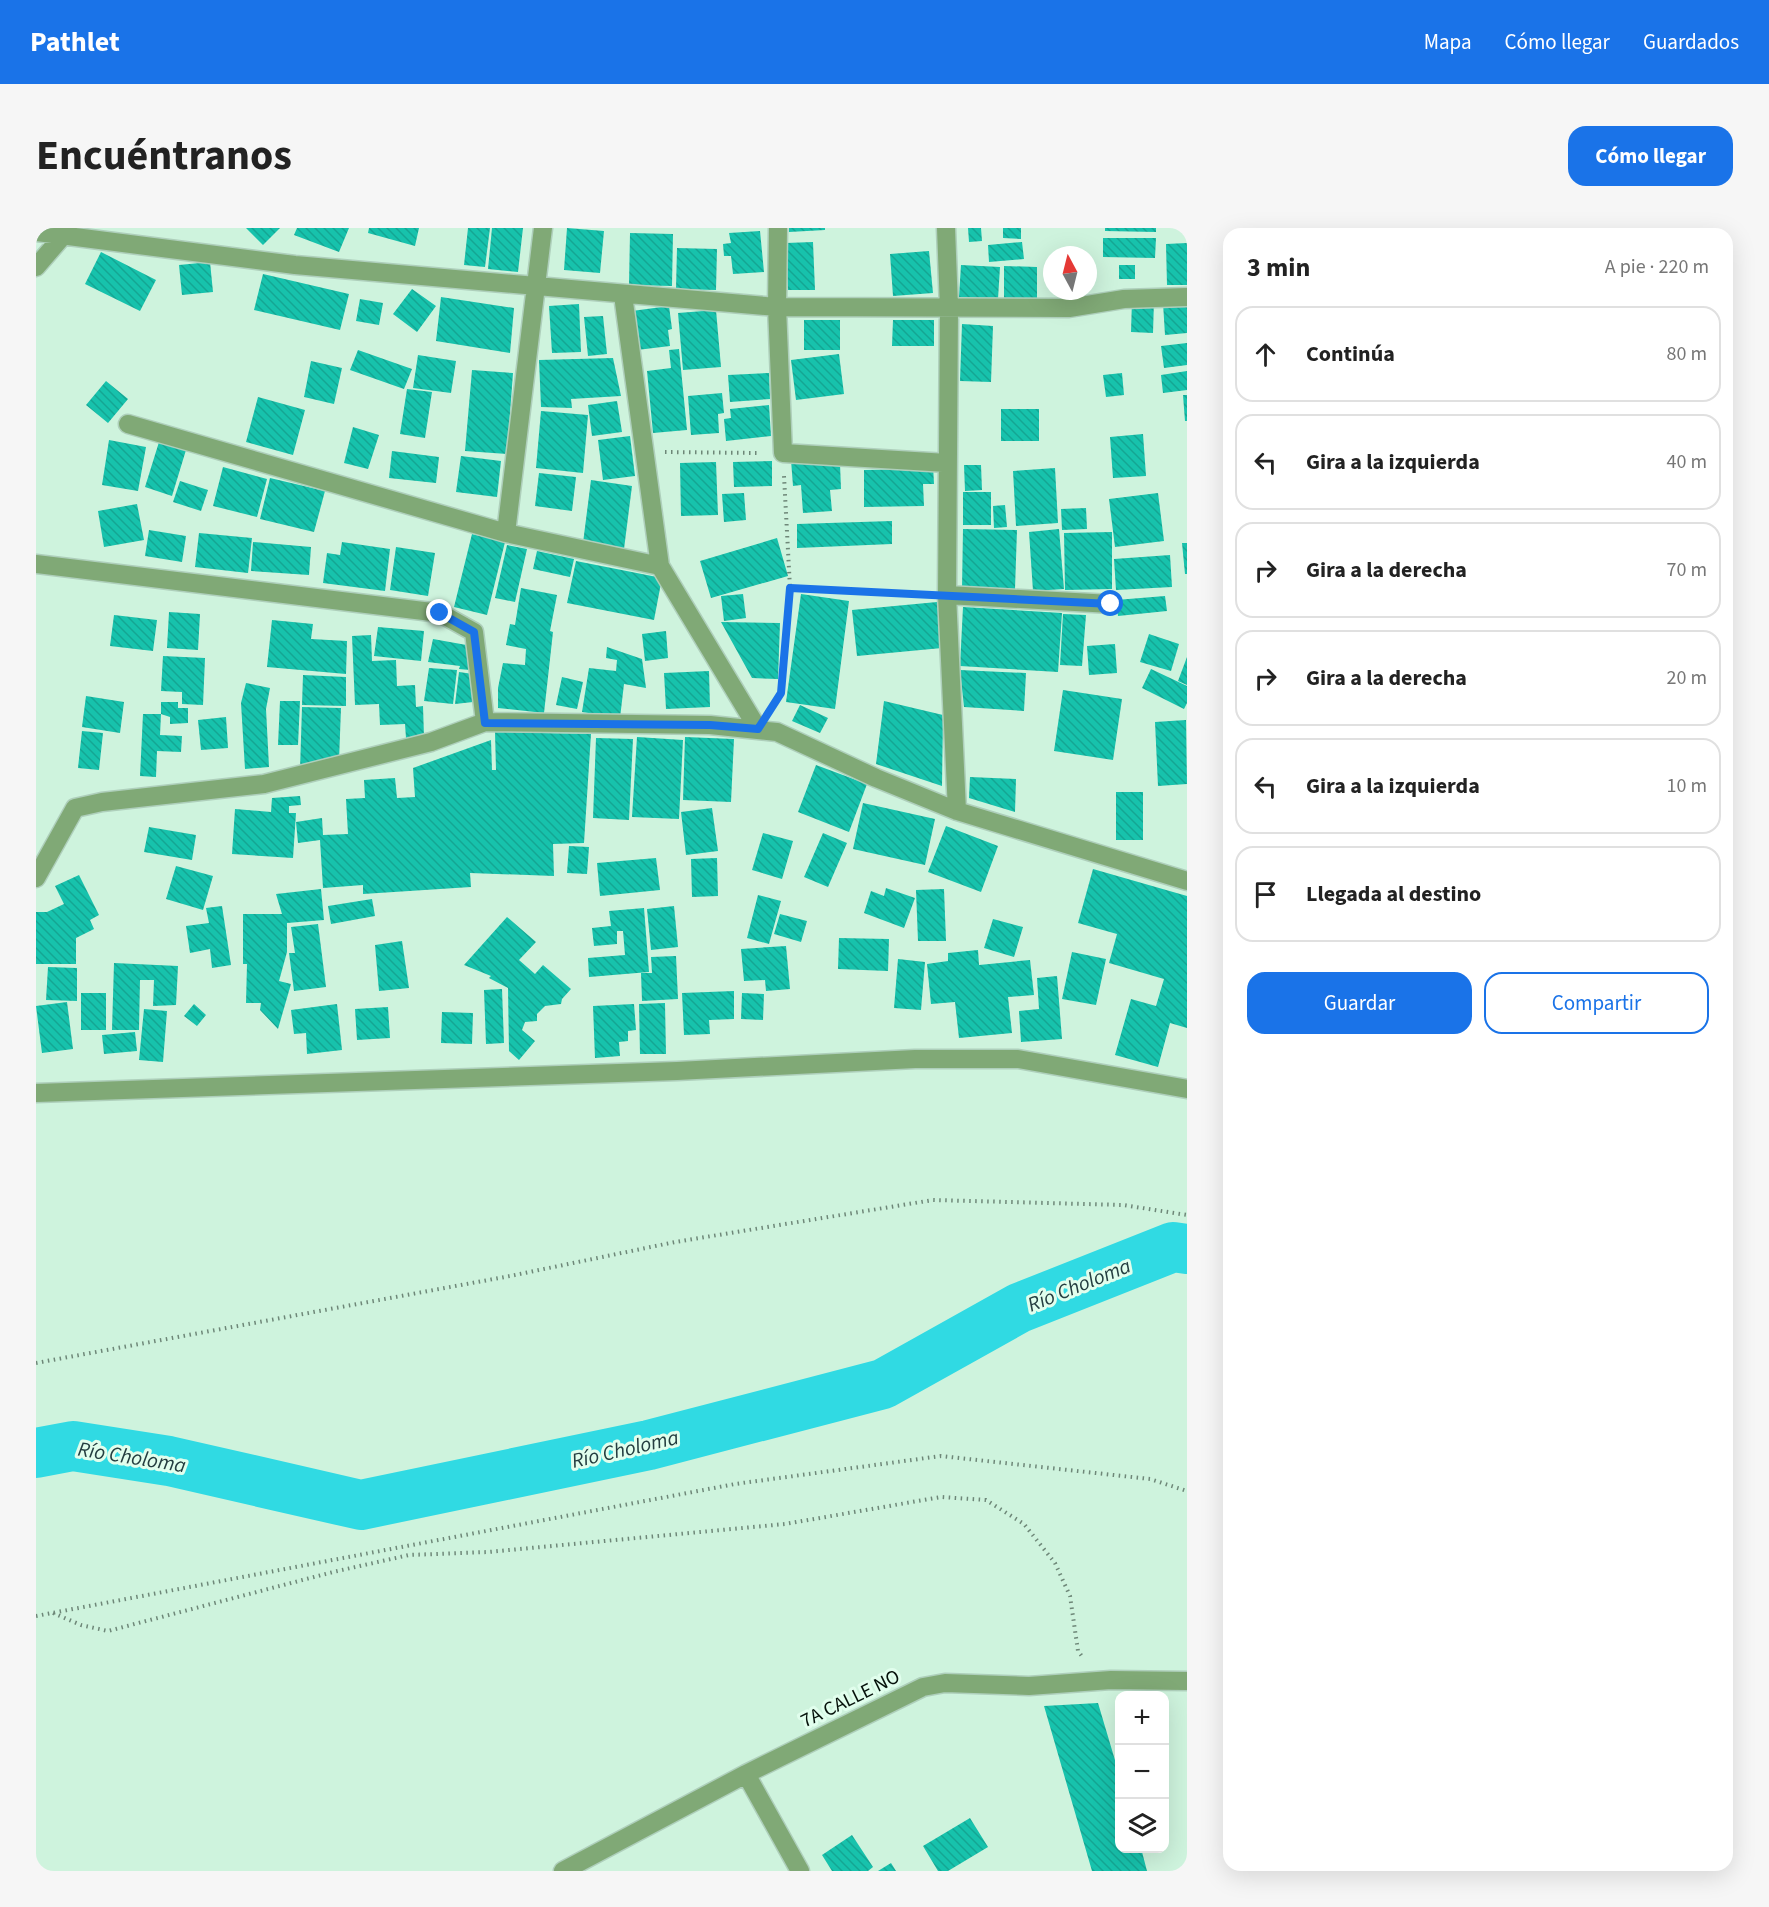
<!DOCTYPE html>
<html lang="es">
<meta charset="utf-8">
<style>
:root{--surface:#fff;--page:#f6f6f6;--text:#222;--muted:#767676;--line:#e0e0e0;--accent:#1a73e8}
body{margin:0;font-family:"Source Sans 3",sans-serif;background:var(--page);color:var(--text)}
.controls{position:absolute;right:18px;bottom:18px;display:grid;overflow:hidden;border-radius:12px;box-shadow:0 6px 24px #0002}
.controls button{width:54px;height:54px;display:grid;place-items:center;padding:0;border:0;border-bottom:2px solid var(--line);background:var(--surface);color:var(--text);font:30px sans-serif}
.compass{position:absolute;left:1007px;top:18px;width:54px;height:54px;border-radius:50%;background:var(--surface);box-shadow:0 6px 24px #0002;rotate:353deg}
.stop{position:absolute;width:18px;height:18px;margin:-14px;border:4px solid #1a73e8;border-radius:50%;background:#fff}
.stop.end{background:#1a73e8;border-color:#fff;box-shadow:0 2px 6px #0008}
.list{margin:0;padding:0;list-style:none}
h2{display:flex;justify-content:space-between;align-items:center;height:78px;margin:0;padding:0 24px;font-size:26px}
h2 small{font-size:20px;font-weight:400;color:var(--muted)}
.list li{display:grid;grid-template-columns:39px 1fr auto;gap:18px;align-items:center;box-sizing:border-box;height:96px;margin:0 12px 12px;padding:0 12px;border:2px solid var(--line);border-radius:18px}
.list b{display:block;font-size:22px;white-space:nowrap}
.list em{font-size:20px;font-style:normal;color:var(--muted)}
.actions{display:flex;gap:12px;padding:18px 24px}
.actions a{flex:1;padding:14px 0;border:2px solid var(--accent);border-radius:18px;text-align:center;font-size:21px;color:var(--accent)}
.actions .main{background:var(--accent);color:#fff}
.icon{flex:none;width:33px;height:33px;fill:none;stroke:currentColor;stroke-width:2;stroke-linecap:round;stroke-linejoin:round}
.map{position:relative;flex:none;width:1151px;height:1643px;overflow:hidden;border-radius:18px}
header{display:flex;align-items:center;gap:36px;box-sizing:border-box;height:84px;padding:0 30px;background:var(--accent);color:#fff}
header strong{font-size:28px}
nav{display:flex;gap:33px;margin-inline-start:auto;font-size:21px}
.intro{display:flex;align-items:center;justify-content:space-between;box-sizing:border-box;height:144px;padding:0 36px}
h1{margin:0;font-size:42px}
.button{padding:15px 27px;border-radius:18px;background:var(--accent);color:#fff;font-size:21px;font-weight:700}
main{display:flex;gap:36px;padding:0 36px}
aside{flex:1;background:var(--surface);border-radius:18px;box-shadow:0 6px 24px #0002}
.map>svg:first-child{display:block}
</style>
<header>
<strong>Pathlet</strong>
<nav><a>Mapa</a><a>Cómo llegar</a><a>Guardados</a></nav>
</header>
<div class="intro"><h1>Encuéntranos</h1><a class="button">Cómo llegar</a></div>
<main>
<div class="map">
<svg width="1151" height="1643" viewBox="0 0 1151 1643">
<defs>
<pattern id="building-back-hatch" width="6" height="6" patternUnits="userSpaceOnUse" patternTransform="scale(1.5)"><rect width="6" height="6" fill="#17c2ac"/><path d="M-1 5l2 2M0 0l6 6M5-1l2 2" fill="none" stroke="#14a693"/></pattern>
</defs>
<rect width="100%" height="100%" fill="#cef3dd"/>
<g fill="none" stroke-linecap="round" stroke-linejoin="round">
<path stroke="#30dae3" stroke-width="50" d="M0 1225 37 1218 133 1233 325 1277 613 1217 847 1156 983 1080 1137 1019 1151 1021"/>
</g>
<path fill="url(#building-back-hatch)" d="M210 0H244L227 17Z
M261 0H313L303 24 258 7Z
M333 0H383L379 18 332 5Z
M432 0H454L449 39 428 37Z
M456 0H487L482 44 452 41Z
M531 0 568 3 564 45 528 42Z
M753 0H789V2L753 4Z
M932 0H945L946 13 933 14Z
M967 0H985V11L967 10Z
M1069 0H1120V4L1069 3Z
M724 3 728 44 697 46 695 28H688L687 16 695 15 693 5Z
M594 5 637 6 636 58 593 57Z
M1067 10H1120L1119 30 1067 29Z
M777 14 779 62H752L750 15Z
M986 14 988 31 953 34 952 17Z
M1151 15V57H1131L1130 16Z
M641 20 681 21 680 62 640 61Z
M893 23 897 65 857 68 854 26Z
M65 24 120 52 104 83 49 56Z
M174 34 177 64 146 67 143 37Z
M925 37 964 39 962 71 923 69Z
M1083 37H1099V51H1083Z
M968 38 1001 39V77H968Z
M227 46 313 66 304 102 218 82Z
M376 61 400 78 381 104 357 86Z
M1020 63H1047V65L1021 67Z
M405 69 478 80 474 125 400 113Z
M324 71 347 75 343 97 320 93Z
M1096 72H1118L1117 105 1095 104Z
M1151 74V105L1129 107 1127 75Z
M543 76 545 124 516 125 513 78Z
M633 78 636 101 632 102 634 118 601 122 596 83Z
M680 82 685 139 647 142 642 85Z
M567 88 571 126 552 128 548 89Z
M768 92H804V122H768Z
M857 92H898V118H856Z
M926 96 957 98 955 154 924 153Z
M1151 115V137L1128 140 1125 118Z
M643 121 651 202 617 205 611 143 635 140 633 122Z
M322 122 376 141 368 161 314 142Z
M803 126 808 166 760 172 755 132Z
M382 127 420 133 415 165 377 160Z
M577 130 585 168 535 171 536 180 505 179 503 132Z
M275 133 306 140 298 176 268 169Z
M436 142 477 145 471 226 429 223Z
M1151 143V162L1127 165 1125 147Z
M733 145 734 171 694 174 692 147Z
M1086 145 1088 167 1070 169 1067 147Z
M70 153 92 171 72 195 50 177Z
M371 161 396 164 389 210 364 206Z
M686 165 688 185 682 186 683 205 655 207 652 168Z
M1147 167H1151V193H1149Z
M222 169 269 182 257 227 210 214Z
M581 173 586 204 556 208 552 177Z
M733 177 735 208 690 213 688 191 695 190 694 181Z
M965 181H1003V213H965Z
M505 183 552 187 547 245 500 240Z
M317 199 343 207 332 241 308 235Z
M1107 206 1110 248 1077 250 1074 209Z
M594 208 599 248 567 252 562 212Z
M73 212 110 219 102 263 66 257Z
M123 214 150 222 136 268 109 259Z
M356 223 403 229 400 255 353 250Z
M425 228 465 233 461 269 420 264Z
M791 230V237L804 236 805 261 794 262 796 283 767 285 765 257 757 258 755 232Z
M736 233V258L698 259 697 234Z
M680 234 682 287 645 288 644 235Z
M897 237 898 256H887L888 278 828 279V242L880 241Z
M928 237H945L946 262 929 263Z
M187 239 231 251 221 289 177 278Z
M1019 240 1022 295 980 298 977 243Z
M503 245 540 249 536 283 499 278Z
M234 250 289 263 278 304 224 291Z
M555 252 596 258 588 321 547 315Z
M144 253 172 262 165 283 137 274Z
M927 264H955V297H927Z
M708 265 710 292 688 294 686 266Z
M1122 265 1128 313 1079 319 1073 271Z
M101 276 108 312 68 319 62 283Z
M969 277 971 299 958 300 957 278Z
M1050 280 1051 301 1026 302 1025 281Z
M856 293V316L761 320V296Z
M927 301 981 302 979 361H926Z
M1023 301 1028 361 997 363 993 304Z
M113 302 150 308 146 334 109 328Z
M1076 304V361L1029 362 1028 305Z
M163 305 216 310 212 345 159 339Z
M436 306 469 314 451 387 418 379Z
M741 310 752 348 675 370 664 333Z
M217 314 275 319 273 347 215 343Z
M306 314 354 321 349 363 287 355 291 325 304 327Z
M1146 315H1151V346H1149Z
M471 317 491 321 479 374 459 370Z
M360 319 399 325 392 368 354 362Z
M501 323 538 331 534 349 497 341Z
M1134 327 1136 359 1080 362 1078 331Z
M540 333 626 350 618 392 531 375Z
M485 360 521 367 514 403 517 404 508 485 462 480V460L467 435 489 437 490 421 470 417 474 396 479 397Z
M707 366 710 390 688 393 685 368Z
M765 366 813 373 799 481 750 474Z
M1129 368 1131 383 1082 388 1080 372Z
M901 374 906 420 821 428 816 382Z
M927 379 1026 385 1022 444 924 438Z
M133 384 164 386 162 422 131 420Z
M1027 386 1050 387 1046 438 1024 437Z
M78 387 121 392 117 423 74 418Z
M236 392 277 396 275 411 311 413 310 446 231 439Z
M685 394 744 395 742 451 716 450Z
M342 399 388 403 385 433 338 428Z
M630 403 632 430 609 433 606 406Z
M1113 406 1143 416 1135 443 1104 434Z
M335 407 336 433 360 432 361 458 379 457 380 479 387 478 388 509 370 510 369 496 344 497 343 476 319 477 316 408Z
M397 411 436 418 434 442 423 441 424 438 392 434Z
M1079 416 1081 445 1053 447 1051 418Z
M571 419 606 431 610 460 588 456 584 490 546 484 553 440 580 443 581 432 570 430Z
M127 428 169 430 167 477 146 476V464L125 463Z
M1151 429V457L1142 453Z
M393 440 421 442 417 476 388 473Z
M1115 441 1151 458V475L1148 481 1106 460Z
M924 442 990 445 988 483 928 479Z
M673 443 674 479 630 481 628 445Z
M423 444 437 446V474L419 476Z
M267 447 310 449V478L266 477Z
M526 449 547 454 541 481 520 477Z
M210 455 234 460 230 481 233 539 209 541 205 475Z
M1027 462 1086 471 1077 532 1018 523Z
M50 468 88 474 84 505 46 499Z
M244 473H264L262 517H242Z
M848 473 907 487 906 558 840 536Z
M125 474H142V480H152V495L134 496V489L125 486 124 507 146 508 145 524 121 523 120 549 104 548 107 486H125Z
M764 477 792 490 784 505 756 493Z
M266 479 305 480 303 533 264 542Z
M190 489 192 520 165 522 162 492Z
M1150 492 1151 556 1122 558 1119 494Z
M46 503 67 505 63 542 42 540Z
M459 504 555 506 548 615 517 616 518 648 434 645 435 659 327 666V657L287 660 284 612 262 615 260 594 286 590 287 607 312 606 310 571 329 570 328 552 359 550 361 570 379 569 377 540 455 512 456 542H460Z
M601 509 647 512 643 591 596 589Z
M649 509 698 511 695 574 647 572Z
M560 510 597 511 593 592 557 590Z
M780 537 831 556 813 604 762 584Z
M934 549 980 551 979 584 933 570Z
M1080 564H1107V612H1080Z
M264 568 265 577 253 578V585H260L257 630 196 626 199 581 235 584 236 570Z
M827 575 899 591 889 637 817 621Z
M676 580 682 623 650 627 645 584Z
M910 598 962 618 945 664 892 644Z
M113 599 160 607 156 632 108 624Z
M727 605 757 613 746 651 716 642Z
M787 605 811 615 792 659 768 649Z
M533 618 553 619 551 646 531 645Z
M620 630 624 662 564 668 561 635Z
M681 630 682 668 656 669 655 631Z
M140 638 177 648 167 682 130 671Z
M1057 641 1151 668V800L1134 795 1122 839 1079 827 1095 771 1120 778 1128 751 1073 735 1081 706 1042 695Z
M43 647 63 687 54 692 58 701 40 710V736H0V684H11L28 676 19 658Z
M850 660 879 670 868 700 828 685 835 663 848 668Z
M285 661 288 692 251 695V724L243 753 255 756 242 801 224 782 225 775H210L211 736H207V686H246L240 666Z
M908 661 910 713H882L880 662Z
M722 667 745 673 733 716 711 710Z
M336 671 339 688 295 696 292 678Z
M186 678 195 737 176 740 174 721 154 725 150 698 173 695 170 680Z
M638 678 642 719 615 722 611 681Z
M608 680 613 744 553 749 552 730 589 727 587 703H581V716L558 718 556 700 575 698 573 683Z
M744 686 771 693 765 714 738 706Z
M471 689 500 714 483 732 499 746 507 737 535 761 526 771 525 776 509 778 501 786V793L489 794 486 802 499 813 483 832 473 823 472 760 453 750 455 748 428 737Z
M957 691 987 699 978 729 948 720Z
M282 696 290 759 258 763 253 725H259L255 699Z
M803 710 853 711 852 743 802 741Z
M366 713 373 760 343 763 339 717Z
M750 718 754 761 730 763 729 752 708 753 705 721Z
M942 722 943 737 994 732 998 767 972 769 976 805 923 810 919 774 895 776 891 736 912 733V725Z
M1036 724 1070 731 1060 777 1026 771Z
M640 728 642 771 606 773 605 745H616L615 729Z
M862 731 889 734 885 782 858 780Z
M78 735 142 738 140 777 117 778 118 752H104L103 802H76Z
M12 739 41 740V773L10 772Z
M1021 748 1026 811 985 814 983 783 1003 781 1001 750Z
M466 761 468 815 450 816 448 762Z
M698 763V791L673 792 674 806 648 807 646 765Z
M45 765H70V802H45Z
M706 765 728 766 727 792 705 791Z
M31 774 37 821 6 825 0 778Z
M629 775 630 826H604L603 776Z
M158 776 170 787 161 798 148 788Z
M301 776 306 822 271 826 270 805 258 806 255 782Z
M598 776 600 802 592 803V813L583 814 584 828 559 830 557 778Z
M352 779 354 810 321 812 319 781Z
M108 781 131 783 127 834 103 832Z
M406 784 437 785 436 816 405 815Z
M99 804 101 823 68 826 66 807Z
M1062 1475 1084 1549V1620H1105L1111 1643H1056L1008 1478Z
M934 1590 952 1619 912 1643H902L887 1618Z
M816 1607 837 1639 832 1643H796L786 1627Z
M855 1635 860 1643H842Z"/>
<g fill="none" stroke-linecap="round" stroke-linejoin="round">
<g stroke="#aecfbb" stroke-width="21">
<path id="minor" d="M742 0 741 79 747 225 911 235
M910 0 913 80 911 367 921 583
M0 4 259 37 741 79 1033 80 1088 71 1151 69
M0 39 32 2
M587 67 624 338 722 501
M92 196 470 305 624 338
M470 305 507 0
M0 336 404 385 438 404 449 494
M911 367 1075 376
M0 650 39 580 66 574 228 556 395 514 449 494 674 497 741 504 840 550 921 583 1151 653
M0 865 641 843 879 831H982L1151 861
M710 1546 764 1643
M527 1643 710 1546 887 1459 909 1455 993 1458 1075 1452 1151 1453"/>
</g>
<path stroke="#6e8778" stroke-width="4" stroke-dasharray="1.5 4.5" stroke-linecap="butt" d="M629 224 724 225
M754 360 888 366
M735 480 745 465 754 360 748 248
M0 1135 474 1048 639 1014 897 972 1087 977 1151 987
M17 1385 45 1397 72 1403 297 1344 373 1327 452 1324 749 1296 905 1269 950 1272 988 1296 1019 1335 1034 1368 1042 1423 1048 1431
M0 1388 699 1256 905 1228 1114 1251 1151 1263"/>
<use href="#minor" stroke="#80a976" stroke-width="18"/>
</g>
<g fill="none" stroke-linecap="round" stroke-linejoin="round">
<path stroke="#1a73e8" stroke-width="8" d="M404 385 438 404 449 495 674 497 722 501 745 465 754 360 1075 376"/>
</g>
<g text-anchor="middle" stroke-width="6" stroke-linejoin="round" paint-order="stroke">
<g font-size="20" fill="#05110a" stroke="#e1feed">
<text transform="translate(814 1470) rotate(-26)" y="7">7A CALLE NO</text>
</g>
<g font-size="21" font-style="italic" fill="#243e40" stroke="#e1feed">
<text transform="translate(1043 1057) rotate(-22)" y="7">Río Choloma</text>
<text transform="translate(589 1221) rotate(-13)" y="7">Río Choloma</text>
<text transform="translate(96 1229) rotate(9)" y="7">Río Choloma</text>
</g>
</g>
</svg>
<div class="controls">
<button>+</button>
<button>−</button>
<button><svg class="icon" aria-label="layers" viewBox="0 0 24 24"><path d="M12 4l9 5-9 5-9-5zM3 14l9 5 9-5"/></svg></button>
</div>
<svg class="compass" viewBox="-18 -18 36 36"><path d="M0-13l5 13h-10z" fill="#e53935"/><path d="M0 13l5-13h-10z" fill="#767676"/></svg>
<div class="stop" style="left:1075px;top:376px"></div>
<div class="stop end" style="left:404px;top:385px"></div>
</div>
<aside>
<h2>3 min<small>A pie · 220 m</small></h2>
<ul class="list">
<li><svg class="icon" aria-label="ahead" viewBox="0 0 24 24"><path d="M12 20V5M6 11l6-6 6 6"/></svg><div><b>Continúa</b></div><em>80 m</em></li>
<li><svg class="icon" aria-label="left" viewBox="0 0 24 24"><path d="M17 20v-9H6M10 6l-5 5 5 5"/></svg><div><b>Gira a la izquierda</b></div><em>40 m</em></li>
<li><svg class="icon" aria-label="right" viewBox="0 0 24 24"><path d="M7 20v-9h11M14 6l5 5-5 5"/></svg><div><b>Gira a la derecha</b></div><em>70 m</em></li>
<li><svg class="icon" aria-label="right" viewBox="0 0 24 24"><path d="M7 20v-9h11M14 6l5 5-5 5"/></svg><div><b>Gira a la derecha</b></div><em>20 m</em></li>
<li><svg class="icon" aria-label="left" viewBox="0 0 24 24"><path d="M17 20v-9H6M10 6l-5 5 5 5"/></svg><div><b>Gira a la izquierda</b></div><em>10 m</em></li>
<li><svg class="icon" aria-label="arrive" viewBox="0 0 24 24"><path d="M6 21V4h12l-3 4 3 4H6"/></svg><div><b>Llegada al destino</b></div></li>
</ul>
<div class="actions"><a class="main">Guardar</a><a>Compartir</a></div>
</aside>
</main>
